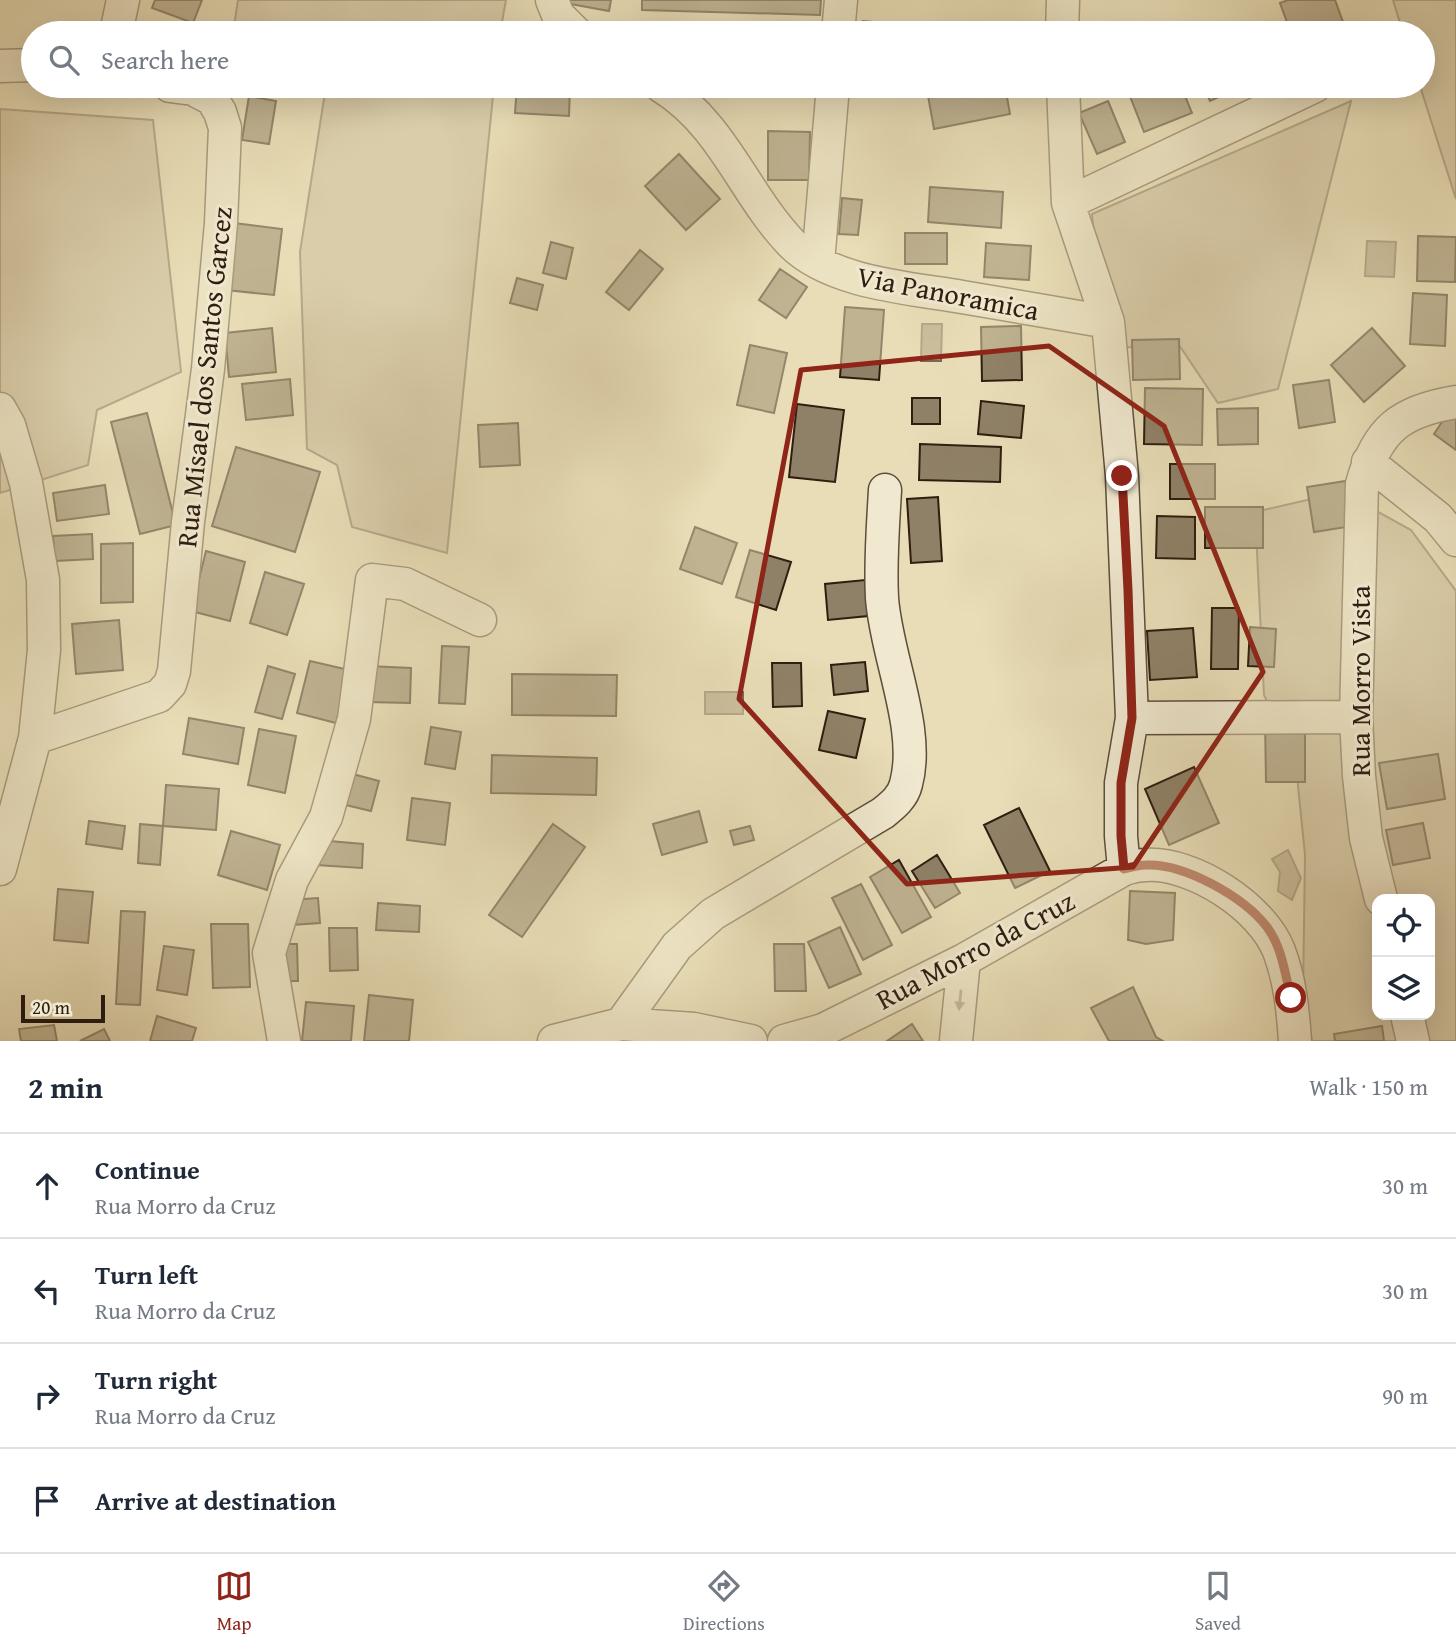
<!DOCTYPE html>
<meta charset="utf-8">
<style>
:root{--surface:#fff;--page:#f2f2f3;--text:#1f2937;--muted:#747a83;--line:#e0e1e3;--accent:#8f2418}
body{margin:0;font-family:"Gentium Book Plus",serif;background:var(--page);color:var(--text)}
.controls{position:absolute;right:21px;bottom:21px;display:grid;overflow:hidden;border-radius:14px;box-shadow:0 7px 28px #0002}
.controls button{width:63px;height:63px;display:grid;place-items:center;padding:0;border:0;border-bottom:2px solid var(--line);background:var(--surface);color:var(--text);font:35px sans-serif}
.scale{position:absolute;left:21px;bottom:18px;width:84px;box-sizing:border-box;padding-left:7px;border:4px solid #2f1d10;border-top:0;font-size:19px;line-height:24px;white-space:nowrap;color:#2f1d10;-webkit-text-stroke:5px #f0e9d0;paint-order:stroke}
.stop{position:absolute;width:21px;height:21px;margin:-16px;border:5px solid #8f2418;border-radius:50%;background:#fff}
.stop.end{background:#8f2418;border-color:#fff;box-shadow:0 2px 7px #0008}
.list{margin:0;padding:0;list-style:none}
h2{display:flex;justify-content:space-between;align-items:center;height:91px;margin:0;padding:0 28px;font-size:30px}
h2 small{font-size:23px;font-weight:400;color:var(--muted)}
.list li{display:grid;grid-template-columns:46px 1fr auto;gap:21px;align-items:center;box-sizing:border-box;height:105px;padding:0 28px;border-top:2px solid var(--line)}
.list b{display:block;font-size:26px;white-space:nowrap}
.list p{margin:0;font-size:23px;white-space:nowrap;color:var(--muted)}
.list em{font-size:23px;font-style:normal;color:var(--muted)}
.icon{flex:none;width:38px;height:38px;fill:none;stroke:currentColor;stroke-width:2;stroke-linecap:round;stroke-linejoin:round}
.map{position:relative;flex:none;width:1456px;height:1041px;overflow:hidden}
.search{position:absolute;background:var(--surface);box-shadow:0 7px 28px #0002;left:21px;right:21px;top:21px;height:77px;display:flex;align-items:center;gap:18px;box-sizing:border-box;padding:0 24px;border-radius:38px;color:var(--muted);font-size:26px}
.sheet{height:511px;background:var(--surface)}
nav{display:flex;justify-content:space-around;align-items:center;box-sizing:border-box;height:98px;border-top:2px solid var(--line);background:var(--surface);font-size:19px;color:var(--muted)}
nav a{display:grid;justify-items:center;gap:4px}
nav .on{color:var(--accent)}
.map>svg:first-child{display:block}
</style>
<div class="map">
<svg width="1456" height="1041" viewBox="0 0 1456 1041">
<rect width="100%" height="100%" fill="#e8ddb7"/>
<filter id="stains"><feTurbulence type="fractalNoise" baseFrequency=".00286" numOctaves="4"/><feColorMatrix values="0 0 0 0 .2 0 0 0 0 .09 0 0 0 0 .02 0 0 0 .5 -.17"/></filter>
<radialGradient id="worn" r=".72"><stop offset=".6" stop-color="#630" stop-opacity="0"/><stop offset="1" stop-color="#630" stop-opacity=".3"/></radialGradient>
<path fill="#c9bc9b" stroke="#7c6c56" stroke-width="2" fill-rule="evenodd" d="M238 0H506L500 33H243L233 32Z
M1393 0H1456V199L1420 86H1423V33H1403Z
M326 86H494L447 553 352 527 337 465 307 449 300 252Z
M1351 101 1278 389 1218 403 1177 342 1105 350 1092 214Z
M0 109 153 120 181 372 97 410 88 465 0 493Z
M1342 492 1411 530 1456 591V1041H1312L1303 997 1305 855 1296 766 1264 695 1255 512ZM1377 899H1430V1015H1377Z"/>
<path fill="#a99c7e" stroke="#786952" stroke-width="2" d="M1367 241 1396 242 1394 277 1365 276Z
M922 324H942L941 361H921Z
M705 692H743V714H705Z
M1288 850 1301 878 1292 900 1278 891 1280 872 1272 859Z"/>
<path fill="#8f8167" stroke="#2f1d10" stroke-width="2" d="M155 0H202L193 23 152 8Z
M566 0H611L609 11 565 3Z
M642 0H821L820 15 642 10Z
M1288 0H1335L1347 33H1291L1280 3Z
M863 21 893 24V33H862Z
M517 86H570L569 116 515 113Z
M947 86H1005L1010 114 934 129 927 90Z
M1126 86H1181L1192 113 1144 132Z
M1203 86H1243L1210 101Z
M249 96 276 101 269 144 242 140Z
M1108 101 1125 142 1097 154 1079 113Z
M768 131 810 132 809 180H768Z
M679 154 720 199 686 230 645 186Z
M930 187 1003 192 1001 228 928 222Z
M842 198 862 200 858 235 839 234Z
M234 223 282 229 274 295 226 290Z
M905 233H947V264H905Z
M1418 236 1456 237 1455 282 1417 281Z
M551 242 573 248 566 279 543 273Z
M986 243 1031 246 1029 280 984 277Z
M640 250 663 269 629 310 606 292Z
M780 269 807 287 786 318 759 300Z
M517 278 543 285 537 310 510 303Z
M1413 293 1447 295 1445 346 1410 344Z
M845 307 884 310 879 380 840 377Z
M1021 326 1022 380 982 381 981 327Z
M272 328 276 372 229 377 225 333Z
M1372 328 1405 366 1364 402 1331 365Z
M1179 339 1180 379 1133 380 1132 340Z
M750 345 787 353 774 413 737 405Z
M290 379 293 415 246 420 242 384Z
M1329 380 1335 422 1299 428 1293 385Z
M1145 388 1203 389 1202 445 1144 444Z
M912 398H940V424H912Z
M981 401 1024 406 1021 438 978 434Z
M797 404 844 410 835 482 789 477Z
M1258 408V444L1218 445 1217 409Z
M1450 410 1456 413V450L1434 434Z
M147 413 176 525 140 534 111 422Z
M518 423 520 465 480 467 478 425Z
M920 444 1001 447 1000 482 919 480Z
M236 447 320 472 295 552 212 526Z
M1170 464H1215V499H1170Z
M1352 480 1359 525 1314 532 1307 487Z
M105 485 109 514 57 521 53 493Z
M938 497 942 561 911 563 907 499Z
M1205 507H1263V548H1205Z
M1157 516 1195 517V559L1156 558Z
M695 527 737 543 722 584 680 569Z
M92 534 93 559 55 561 53 536Z
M133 543V602L101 603V544Z
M750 550 791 562 776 610 736 597Z
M206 551 245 562 230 621 191 611Z
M265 572 304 584 287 635 250 623Z
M865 580 868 616 828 620 825 584Z
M1212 608H1239L1238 669H1211Z
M119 620 123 670 76 674 72 624Z
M1250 627 1276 629 1274 667 1248 666Z
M1193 628 1197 677 1150 680 1147 631Z
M442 646 469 647 465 704 439 703Z
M310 661 349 670 336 723 297 713Z
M865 662 868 691 834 695 831 665Z
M772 663H801L802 706 773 707Z
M268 666 295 674 282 719 255 712Z
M368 666 411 668 410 703 367 702Z
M512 674 617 675 616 716 512 715Z
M828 711 865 719 856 758 819 750Z
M189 718 244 728 238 764 183 754Z
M1265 719H1305V782H1266Z
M431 727 461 732 455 769 425 764Z
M259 729 296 736 285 793 248 785Z
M1438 754 1445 799 1387 809 1379 763Z
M492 755 597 758 596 795 491 793Z
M1194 767 1219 823 1169 845 1145 789Z
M345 772 379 781 371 811 337 803Z
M166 785 219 789 216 830 163 826Z
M412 798 450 803 445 845 407 840Z
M1019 808 1050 871 1015 888 984 825Z
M699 811 707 842 662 855 653 824Z
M89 821 125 826 122 849 86 844Z
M1423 823 1430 858 1393 865 1386 830Z
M140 824 163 826 160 865 138 863Z
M553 824 585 847 522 937 489 915Z
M750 826 754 840 734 845 730 831Z
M231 831 280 845 267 890 218 875Z
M318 840 363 844 362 868 316 865Z
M937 855 960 893 935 908 912 871Z
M899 860 931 917 902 933 870 877Z
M861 884 892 945 863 960 832 898Z
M58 889 93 892 88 943 54 940Z
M1130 891 1175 893 1173 940 1146 944 1128 940Z
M318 898 320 923 292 925 289 900Z
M378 903 420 906 419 932 376 930Z
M121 911 145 912 140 1005 116 1004Z
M211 924H248L250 987 213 988Z
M840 927 861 974 829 988 808 942Z
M329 928H357L358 970 330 971Z
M280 944H297L298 981H280Z
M774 944H804L806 991H775Z
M164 946 194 950 187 995 157 990Z
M1133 987 1156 1037 1163 1041H1109L1091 1008Z
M369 995 413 1000 409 1041H364Z
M306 1002 354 1006 351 1041H302Z
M157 1016 196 1028 192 1041H150Z
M912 1024 923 1041H887Z
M54 1025 57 1041H21L19 1029Z
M1382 1026 1384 1041H1335L1334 1034Z
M104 1029 110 1041H80Z"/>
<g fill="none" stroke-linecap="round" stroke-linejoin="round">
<g stroke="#5d4d3a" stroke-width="35">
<path id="minor" d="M552 0 558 15 576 33
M116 33 123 0
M838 33 841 0
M1062 33 1063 0
M0 66 33 65
M661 86C724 125 743 193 792 244 831 283 910 288 962 297 1011 305 1059 314 1108 322
M1063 86 1068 203 1108 322 1122 476 1132 718 1121 783V836L1124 869
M1068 203 1315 86
M818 262 833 86
M0 409 9 425 26 483 43 580 44 650 35 738 0 869
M1368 462 1438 518 1456 540
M1132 718 1356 717
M35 738 159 696 170 684 174 671 188 522 208 369 221 223 225 128 220 112 212 99 193 89 170 86
M1381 899 1366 838 1359 776 1356 717 1362 484C1377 429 1401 411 1456 402
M1407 1015 1413 1041
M621 1024 677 946 713 914 883 813C893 805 903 797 906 784 921 729 886 656 882 598 880 562 883 526 885 490
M284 1041 269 953 292 880 326 817 354 719 372 580 405 584 480 620
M554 1041 621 1024 694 1029 751 1041
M784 1041 823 1030 964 960 1124 869C1131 867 1139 865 1146 865 1193 862 1262 907 1279 951 1290 980 1293 1011 1295 1041
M956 1041 964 960"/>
</g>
<use href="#minor" stroke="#f0e9d0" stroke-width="32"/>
</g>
<defs><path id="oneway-solid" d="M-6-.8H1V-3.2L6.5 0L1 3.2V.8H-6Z" transform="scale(1.75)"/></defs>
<use fill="#998d7a" href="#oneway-solid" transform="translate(960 1000) rotate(96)"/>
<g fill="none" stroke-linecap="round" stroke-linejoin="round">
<path stroke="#8f2418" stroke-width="9" d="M1122 476 1128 590 1132 718 1121 783V836L1124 869C1131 867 1139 865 1146 865 1184 863 1244 897 1267 927 1282 947 1285 974 1291 998"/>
</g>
<path d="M0 0H1456V1041H0ZM1049 346 1164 426 1263 672 1133 867 907 884 739 699 801 370Z" fill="#e8ddb7" fill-opacity=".55" fill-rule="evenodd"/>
<path fill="none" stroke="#8f2418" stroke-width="5" stroke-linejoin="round" d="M1049 346 1164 426 1263 672 1133 867 907 884 739 699 801 370Z"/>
<g text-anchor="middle" stroke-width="6" stroke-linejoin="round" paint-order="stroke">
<g font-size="28" fill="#2f1d10" stroke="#f0e9d0">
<text transform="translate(948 293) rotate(11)" y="10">Via Panoramica</text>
<text transform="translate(204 377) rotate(-84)" y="10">Rua Misael dos Santos Garcez</text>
<text transform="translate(1360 681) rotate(-90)" y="10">Rua Morro Vista</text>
<text transform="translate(975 950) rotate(-28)" y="10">Rua Morro da Cruz</text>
</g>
</g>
<rect width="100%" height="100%" filter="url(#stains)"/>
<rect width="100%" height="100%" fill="url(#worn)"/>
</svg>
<div class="controls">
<button><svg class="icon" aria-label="locate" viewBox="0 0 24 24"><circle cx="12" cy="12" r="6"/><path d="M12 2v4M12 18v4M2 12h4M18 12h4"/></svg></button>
<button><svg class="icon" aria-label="layers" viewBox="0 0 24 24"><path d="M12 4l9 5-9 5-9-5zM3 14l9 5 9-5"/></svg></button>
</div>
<div class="scale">20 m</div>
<div class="stop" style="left:1291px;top:998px"></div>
<div class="stop end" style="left:1122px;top:476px"></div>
<div class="search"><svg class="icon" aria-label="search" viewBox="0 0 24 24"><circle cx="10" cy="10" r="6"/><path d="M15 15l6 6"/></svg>Search here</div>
</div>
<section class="sheet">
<h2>2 min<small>Walk · 150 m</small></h2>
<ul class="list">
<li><svg class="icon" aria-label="ahead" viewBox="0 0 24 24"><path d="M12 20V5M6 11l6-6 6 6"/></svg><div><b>Continue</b><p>Rua Morro da Cruz</p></div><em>30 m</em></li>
<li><svg class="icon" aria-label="left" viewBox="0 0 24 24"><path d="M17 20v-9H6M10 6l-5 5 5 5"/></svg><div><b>Turn left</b><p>Rua Morro da Cruz</p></div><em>30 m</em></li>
<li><svg class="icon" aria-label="right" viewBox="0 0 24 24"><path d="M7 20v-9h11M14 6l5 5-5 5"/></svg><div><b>Turn right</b><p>Rua Morro da Cruz</p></div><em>90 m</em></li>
<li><svg class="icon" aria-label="arrive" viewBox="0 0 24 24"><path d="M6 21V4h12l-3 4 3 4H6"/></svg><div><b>Arrive at destination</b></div></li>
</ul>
</section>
<nav>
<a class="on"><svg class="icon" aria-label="map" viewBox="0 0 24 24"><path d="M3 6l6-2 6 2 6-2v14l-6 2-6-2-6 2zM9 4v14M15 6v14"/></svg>Map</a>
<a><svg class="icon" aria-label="directions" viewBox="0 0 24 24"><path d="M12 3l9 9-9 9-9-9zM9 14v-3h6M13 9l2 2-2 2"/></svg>Directions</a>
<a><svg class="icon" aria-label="saved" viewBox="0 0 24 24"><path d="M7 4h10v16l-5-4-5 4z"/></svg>Saved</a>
</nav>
